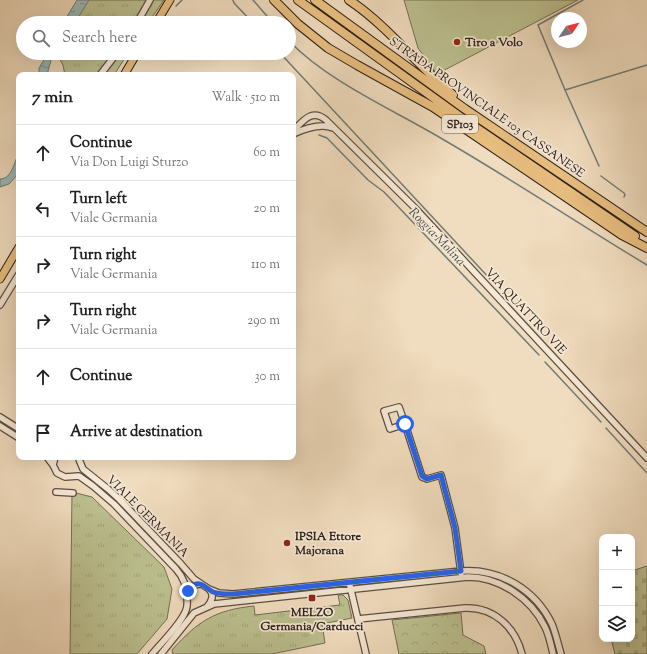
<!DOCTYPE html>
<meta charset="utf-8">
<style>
:root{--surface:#fff;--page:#f2f2f2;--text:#202124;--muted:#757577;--line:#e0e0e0}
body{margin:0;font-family:"Sorts Mill Goudy",serif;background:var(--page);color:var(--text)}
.controls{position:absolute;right:12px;bottom:12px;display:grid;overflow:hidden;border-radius:8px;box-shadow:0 4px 16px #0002}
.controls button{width:36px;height:36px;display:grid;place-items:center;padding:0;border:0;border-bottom:1px solid var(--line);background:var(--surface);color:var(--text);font:20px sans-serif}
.compass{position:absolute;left:551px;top:12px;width:36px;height:36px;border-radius:50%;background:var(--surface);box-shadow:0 4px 16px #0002;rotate:55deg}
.stop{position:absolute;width:12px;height:12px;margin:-9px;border:3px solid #2563eb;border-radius:50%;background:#fff}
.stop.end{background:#2563eb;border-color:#fff;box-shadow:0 1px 4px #0008}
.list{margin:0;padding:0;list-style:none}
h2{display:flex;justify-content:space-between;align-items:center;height:52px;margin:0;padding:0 16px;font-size:17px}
h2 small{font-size:13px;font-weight:400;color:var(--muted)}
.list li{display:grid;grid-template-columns:26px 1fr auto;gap:12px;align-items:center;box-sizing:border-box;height:56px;padding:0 16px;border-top:1px solid var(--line)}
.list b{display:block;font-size:15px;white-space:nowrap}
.list p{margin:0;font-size:13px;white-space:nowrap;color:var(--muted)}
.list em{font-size:13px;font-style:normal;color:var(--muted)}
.icon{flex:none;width:22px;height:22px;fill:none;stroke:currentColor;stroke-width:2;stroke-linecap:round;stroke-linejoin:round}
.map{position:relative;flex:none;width:647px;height:654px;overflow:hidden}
.search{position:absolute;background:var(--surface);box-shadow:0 4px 16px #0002;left:16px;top:16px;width:280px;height:44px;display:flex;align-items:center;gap:10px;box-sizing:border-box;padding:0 14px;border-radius:22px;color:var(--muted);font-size:15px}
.panel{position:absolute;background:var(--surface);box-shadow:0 4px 16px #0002;left:16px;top:72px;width:280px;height:388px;border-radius:8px}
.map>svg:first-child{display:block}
</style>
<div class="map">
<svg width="647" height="654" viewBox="0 0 647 654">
<defs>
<pattern id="grass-tufts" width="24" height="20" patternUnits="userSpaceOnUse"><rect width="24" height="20" fill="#bcc090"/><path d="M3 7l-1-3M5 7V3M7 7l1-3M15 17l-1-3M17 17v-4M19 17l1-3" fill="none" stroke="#a2a57b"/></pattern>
<pattern id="forest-crowns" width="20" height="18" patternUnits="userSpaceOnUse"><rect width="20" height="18" fill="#bcc090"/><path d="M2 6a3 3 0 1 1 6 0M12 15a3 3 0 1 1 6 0" fill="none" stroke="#a2a57b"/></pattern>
<pattern id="cemetery-stones" width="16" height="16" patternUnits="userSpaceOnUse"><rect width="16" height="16" fill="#bcc090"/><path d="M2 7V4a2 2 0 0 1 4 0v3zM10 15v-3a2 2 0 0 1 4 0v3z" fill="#a2a57b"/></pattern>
<pattern id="water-ripples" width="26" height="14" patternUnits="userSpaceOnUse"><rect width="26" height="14" fill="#9bbab8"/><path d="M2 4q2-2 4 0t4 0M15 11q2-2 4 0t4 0" fill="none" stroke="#7f9795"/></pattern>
</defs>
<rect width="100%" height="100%" fill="#f0dcbe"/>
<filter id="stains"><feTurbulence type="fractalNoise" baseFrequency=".005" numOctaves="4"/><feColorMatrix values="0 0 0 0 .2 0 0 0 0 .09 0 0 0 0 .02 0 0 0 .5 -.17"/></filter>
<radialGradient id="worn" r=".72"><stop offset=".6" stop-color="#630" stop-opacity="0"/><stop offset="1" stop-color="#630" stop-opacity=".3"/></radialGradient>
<path fill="url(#grass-tufts)" stroke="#747054" d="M87 0H164L148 23H74Z
M56 53H128L114 75H65L63 65Z
M72 492 92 497 164 567 172 589 167 619 137 654H70Z
M338 595H343L348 600 352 618 322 624 325 643 272 654H173L172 650C198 621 215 610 254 606L255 615 340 605Z"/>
<path fill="url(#forest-crowns)" stroke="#747054" d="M461 613 463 635 484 646 486 654H399L392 620Z"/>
<path fill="url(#cemetery-stones)" stroke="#747054" d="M647 566V654H615L611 639H632V571Z"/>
<path fill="#bcc090" stroke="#747054" d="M404 0H578L437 74 418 48Z"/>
<path fill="url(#water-ripples)" stroke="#6f7c78" d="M77 0H89L75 23H63Z
M48 53H56L51 60 47 75H39V68Z
M19 153V173L9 184 0 187V179C12 179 14 162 19 153Z"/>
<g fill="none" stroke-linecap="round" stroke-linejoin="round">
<path stroke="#6f7c78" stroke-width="1.5" d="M233 0 234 3 253 23
M253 0 273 23
M583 0 538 25 565 90 599 166
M176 6 182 0
M289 41C330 83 394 110 444 140 513 180 579 224 647 265
M280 53 491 280
M565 90 647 65
M319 135 327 138 368 180 384 192 407 216 539 355
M601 176 624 193 625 195 624 197
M545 362 601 422
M606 428 647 473"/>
<g stroke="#5d4f42" stroke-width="8">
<path id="minor" d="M137 23 150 0
M100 75 117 53
M293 131C303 121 312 108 326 120L415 208 647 458
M293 134C304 129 321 123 333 128
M0 305 19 274
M399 407 405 424 390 429 384 411Z
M0 417 19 429
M405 424 422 477 427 479 441 475 455 528 461 573
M0 426 19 438
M47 457 53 465
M55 457 53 465 57 473 65 477 79 476 93 486 114 504 176 569C184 578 186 586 187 597 187 602 188 605 186 610 181 624 162 642 152 654
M78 457 83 469 108 489 119 499 181 564 194 579 209 589 212 593V598L210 603 207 607
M56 492 73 493
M350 586 366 654
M209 589 219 593 233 594 461 571C499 568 535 589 552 624 556 634 558 644 561 654
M187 595C189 588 194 584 201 584
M358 619 465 608C494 607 515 627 522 654
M161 654 194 613 214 604 468 577C499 577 531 598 545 627 549 635 551 645 553 654"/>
</g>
<g stroke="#2c2018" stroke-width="9">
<path id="major" d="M156 23 170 0
M124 75 137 53
M0 279 19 247"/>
</g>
<g stroke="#2c2018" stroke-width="10">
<path id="highway" d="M274 0 298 24 328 48 357 65 433 107 622 235 647 248
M298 0 459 116 635 236
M315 0 465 109 647 232
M349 0C388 26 417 65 453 95"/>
</g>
<use href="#minor" stroke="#f5e8d5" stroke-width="5.5"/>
<use href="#major" stroke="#e8be7f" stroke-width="7"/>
<use href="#highway" stroke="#e8be7f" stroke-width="8"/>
</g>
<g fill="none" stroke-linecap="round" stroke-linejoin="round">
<path stroke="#2563eb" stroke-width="5" d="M188 591C198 577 204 587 213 592 219 594 226 594 233 594L461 571 455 528 441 475 427 479 422 476 405 424"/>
</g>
<g fill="#8f2418" stroke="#f5e8d5" stroke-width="1.5">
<circle cx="457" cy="42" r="4"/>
<circle cx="287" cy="543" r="4"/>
<rect x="308" y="594" width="8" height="8" rx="2"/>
</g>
<g text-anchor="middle" stroke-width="3.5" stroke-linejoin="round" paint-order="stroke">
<rect fill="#f5e8d5" stroke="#685c51" stroke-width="1" x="442" y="115" width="36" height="18" rx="3"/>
<g font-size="11" font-weight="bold" fill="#2c2018">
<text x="460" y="128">SP103</text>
</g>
<g font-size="12" font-weight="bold" fill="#2c2018" stroke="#f5e8d5" text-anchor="start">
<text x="465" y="46">Tiro a Volo</text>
<text x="295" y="540">IPSIA Ettore<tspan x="295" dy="14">Majorana</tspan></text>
<text x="312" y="616" text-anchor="middle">MELZO<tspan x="312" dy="14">Germania/Carducci</tspan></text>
</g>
<g font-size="12" fill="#2c2018" stroke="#f5e8d5">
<text transform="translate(487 107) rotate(35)" y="4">STRADA PROVINCIALE 103 CASSANESE</text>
<text transform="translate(526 311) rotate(47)" y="4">VIA QUATTRO VIE</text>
<text transform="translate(148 516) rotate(45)" y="4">VIALE GERMANIA</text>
</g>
<g font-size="13" font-style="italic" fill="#4d4e48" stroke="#f5e8d5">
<text transform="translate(438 236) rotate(46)" y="5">Roggia Molina</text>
</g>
</g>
<rect width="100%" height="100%" filter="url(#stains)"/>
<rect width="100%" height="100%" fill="url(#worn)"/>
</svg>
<div class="controls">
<button>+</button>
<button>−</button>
<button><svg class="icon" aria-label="layers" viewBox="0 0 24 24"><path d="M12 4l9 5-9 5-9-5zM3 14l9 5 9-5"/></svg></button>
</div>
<svg class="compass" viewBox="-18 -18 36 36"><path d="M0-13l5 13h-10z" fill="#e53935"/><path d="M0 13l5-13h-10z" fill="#757577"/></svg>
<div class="stop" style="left:405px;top:424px"></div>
<div class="stop end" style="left:188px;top:591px"></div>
<div class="search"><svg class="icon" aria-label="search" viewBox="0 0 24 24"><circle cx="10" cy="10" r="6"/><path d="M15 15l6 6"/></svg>Search here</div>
<section class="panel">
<h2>7 min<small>Walk · 510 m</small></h2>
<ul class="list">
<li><svg class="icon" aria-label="ahead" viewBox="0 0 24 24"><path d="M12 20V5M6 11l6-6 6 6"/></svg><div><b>Continue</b><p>Via Don Luigi Sturzo</p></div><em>60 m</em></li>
<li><svg class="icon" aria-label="left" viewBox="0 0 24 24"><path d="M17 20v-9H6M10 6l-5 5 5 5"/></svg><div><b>Turn left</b><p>Viale Germania</p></div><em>20 m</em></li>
<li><svg class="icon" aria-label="right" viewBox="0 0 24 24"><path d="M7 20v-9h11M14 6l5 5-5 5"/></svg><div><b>Turn right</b><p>Viale Germania</p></div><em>110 m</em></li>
<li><svg class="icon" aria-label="right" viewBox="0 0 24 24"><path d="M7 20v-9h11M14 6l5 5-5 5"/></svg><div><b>Turn right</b><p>Viale Germania</p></div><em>290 m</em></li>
<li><svg class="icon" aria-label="ahead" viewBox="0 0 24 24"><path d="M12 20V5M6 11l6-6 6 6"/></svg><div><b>Continue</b></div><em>30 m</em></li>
<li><svg class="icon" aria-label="arrive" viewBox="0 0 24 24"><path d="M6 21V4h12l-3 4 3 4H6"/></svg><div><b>Arrive at destination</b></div></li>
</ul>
</section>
</div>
